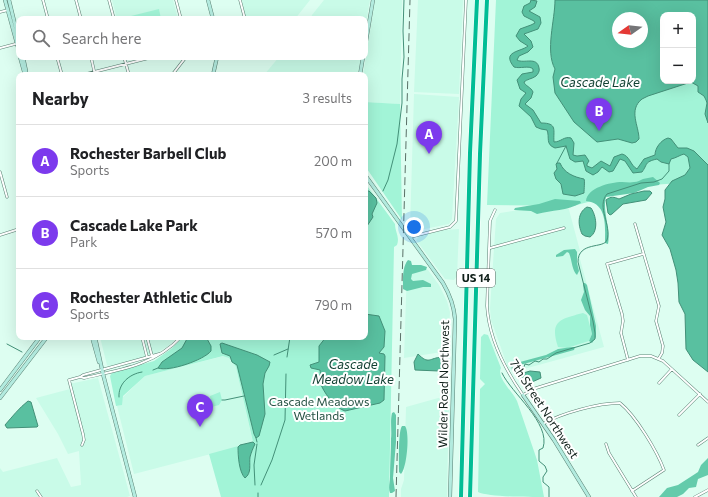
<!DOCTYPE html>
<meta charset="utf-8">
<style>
:root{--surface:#fff;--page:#f6f6f6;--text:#202124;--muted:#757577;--line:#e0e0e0;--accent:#7c3aed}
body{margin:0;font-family:Commissioner,sans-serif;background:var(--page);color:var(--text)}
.controls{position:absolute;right:12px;top:12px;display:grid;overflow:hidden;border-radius:8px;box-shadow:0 4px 16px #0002}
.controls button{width:36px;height:36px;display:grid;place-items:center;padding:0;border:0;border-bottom:1px solid var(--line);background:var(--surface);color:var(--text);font:20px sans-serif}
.compass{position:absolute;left:612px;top:12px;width:36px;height:36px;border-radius:50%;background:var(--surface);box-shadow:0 4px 16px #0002;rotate:255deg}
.you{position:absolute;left:414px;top:227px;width:14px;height:14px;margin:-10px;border:3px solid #fff;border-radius:50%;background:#1a73e8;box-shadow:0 0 0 6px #1a73e833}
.badge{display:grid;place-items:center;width:26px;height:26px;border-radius:50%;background:var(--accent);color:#fff;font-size:13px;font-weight:700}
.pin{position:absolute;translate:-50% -33px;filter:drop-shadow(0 1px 2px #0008)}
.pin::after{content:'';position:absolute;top:21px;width:14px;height:12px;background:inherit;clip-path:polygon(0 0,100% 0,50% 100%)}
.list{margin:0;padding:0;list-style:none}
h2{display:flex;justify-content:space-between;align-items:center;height:52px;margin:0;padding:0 16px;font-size:17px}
h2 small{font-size:13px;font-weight:400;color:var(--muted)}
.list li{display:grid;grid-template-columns:26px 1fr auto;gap:12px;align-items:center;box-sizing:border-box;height:72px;padding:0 16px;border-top:1px solid var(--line)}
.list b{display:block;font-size:15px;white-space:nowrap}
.list p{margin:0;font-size:13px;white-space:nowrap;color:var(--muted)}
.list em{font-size:13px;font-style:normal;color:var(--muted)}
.icon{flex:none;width:22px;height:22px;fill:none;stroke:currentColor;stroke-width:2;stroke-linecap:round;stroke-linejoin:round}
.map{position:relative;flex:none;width:708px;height:497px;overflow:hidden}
.search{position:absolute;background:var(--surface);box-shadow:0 4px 16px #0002;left:16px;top:16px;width:352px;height:44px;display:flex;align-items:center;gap:10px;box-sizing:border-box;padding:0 14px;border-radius:8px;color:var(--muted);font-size:15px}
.panel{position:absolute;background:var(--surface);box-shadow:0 4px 16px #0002;left:16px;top:72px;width:352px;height:268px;border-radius:8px}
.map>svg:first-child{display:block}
</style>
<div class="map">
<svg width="708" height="497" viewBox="0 0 708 497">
<rect width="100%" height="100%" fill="#ddfef1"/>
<path fill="#c9fbe8" d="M112 0H173L178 19H117Z
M242 0H310L295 19H246Z
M324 0H370L365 31V19H311L312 15Z
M375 0H402L400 104 365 102V75H363Z
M418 0H463L459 94 414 92Z
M279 57H361L358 75H264Z
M414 94 459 97 452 219 449 224 415 231 410 228Z
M544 206H568L580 251 578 252 604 347 513 372 507 365 491 320 490 308 496 219 500 213Z
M459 229 457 276 454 280 445 279 416 240 420 236 445 230Z
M425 268 428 270 439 285 447 301 450 312 448 351 404 358 407 269Z
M100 337H178L168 346 155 354 110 366 107 365Z
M224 356 229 358 236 367 253 443 134 474 117 406 121 405 123 397 145 376Z
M98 378 130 496 127 497H0V468L3 472 57 458 71 487 81 485 79 451 68 454 58 434 36 398 70 389 69 384Z
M449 395 447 497H401V489L404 480 406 407Z"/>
<path fill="#a2f4d7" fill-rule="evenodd" d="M496 0H708V181L652 185 573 206 487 205ZM663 15H693V81H663ZM618 18H642V42H618Z
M159 9 161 19H127V17Z
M365 102 400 104 402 220 365 166Z
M365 183 395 224C395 232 400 237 397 245L394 247 389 497H221L209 454 253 442 236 367 229 358 223 356 145 376 123 396 122 405 116 406 110 376 112 373 154 361 171 349 183 337H365Z
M583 313 587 315 592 334 589 341 567 348 558 347C549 320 561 319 583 313Z
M484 334 488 335 501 368C496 377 513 392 517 401L537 460 544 497C530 497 488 497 478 492L480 389 485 384 480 379 481 337Z
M220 392 222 400 219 405 196 411 195 406 211 402 210 396Z"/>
<path fill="#64cbab" d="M653 177 660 183 659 185 648 187 634 193 606 197C602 210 611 229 608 244L605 243C605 228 608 203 586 201 587 188 610 182 622 182 626 182 630 183 634 182 638 182 640 180 643 179 646 178 650 178 653 177Z
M555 199 580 201 581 203C567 211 552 210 537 214L531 211 514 210 515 208 539 204Z
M575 249 577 252V263L579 271 577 275C572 271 572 260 569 253L567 252 563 256 556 257V255L564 250Z
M408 260 411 261 412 265H421L427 267 426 270 412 274 411 279 413 281 423 280 431 284V287H423L407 291 403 289C403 280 402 267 408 260Z
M584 283H585L587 285 596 326V337L592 343 589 341 592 334 590 325V316L585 310 581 300 584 292 583 285Z
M572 347H575L574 350 520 365 518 364 520 362 546 355 558 349Z
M394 412 396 415V442L393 478 395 491 392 493H390C388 487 390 483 390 477 390 464 391 452 391 439 392 430 390 422 392 413Z
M402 426H405C410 432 407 468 401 474L399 472C399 463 398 431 402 426Z
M708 458V475L698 479 696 487 689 488 683 494 677 497H659L667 488 678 485 695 474 698 472 701 465Z"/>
<path fill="#59c0a0" stroke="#439078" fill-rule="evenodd" d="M531 0 537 1 535 7 529 11 540 17 541 23 538 29 524 34 531 41 533 47 528 52 519 56 517 60C524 64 537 56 539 68 540 71 538 74 536 76 532 79 527 79 524 82 525 86 531 87 533 92L531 98 525 104 533 110 541 123C558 123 553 130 554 142 561 142 564 136 571 138L574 143 573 155 577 156 585 155 589 161 587 164V166L592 168 601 161 610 166 614 157 622 154C630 156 630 165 637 169L644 159 655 155C655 148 661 140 668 138L671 139 678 148H687L694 151 708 165V372L693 360 686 349 685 314 679 302 678 283 676 270 670 249 662 235 666 222 663 207 665 199V190L672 181 685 175 690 168 688 157 684 154C680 155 676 158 671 159L669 164 661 162 657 159C644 162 648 164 642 172L633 173 625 161 620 159 613 171 609 172 602 167 598 172 593 175 586 171 583 161 575 162 570 159 566 146 555 148C545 144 550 138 547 130L541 129 536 127 531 117 519 106 521 99 526 93 520 89 517 80 522 74 533 72V69C529 65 520 69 514 67 501 51 521 52 528 46L520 41 516 36 520 29 531 25 535 23 534 21 524 16 522 12 524 6 530 3Z
M555 0H708V123L705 114 707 103 706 100 704 96 698 92V86L691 82 648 96C646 97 644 98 642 99 628 110 639 126 639 139L636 142 632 143 618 139 597 142 574 122 555 93 553 77 555 69C545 51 555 20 555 0ZM663 15H693V81H663ZM618 18H642V42H618Z
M557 163H560C564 173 574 177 584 179 585 180 584 190 584 193L575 196 563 194 561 184 556 179 554 173 557 169 556 164Z
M366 191H369L376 198 377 203 372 214 373 217 367 226 365 233V192Z
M644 191H650L652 193 646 200 623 204 612 214 610 215 608 213 606 200C611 196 614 197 619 199L631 194Z
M587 207 591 208C596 215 599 231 590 237L585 236 582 234C578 225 577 213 587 207Z
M365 314 379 316 385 331 384 347 379 353 384 354 385 356 384 400 380 403 345 411C335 408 323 392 320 382 319 378 321 374 320 370L311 368 310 365 319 362V346L326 337H365Z
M188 337H206L211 346V351C204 360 169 372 158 368L162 362 182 348Z
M222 343 257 355 270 362 269 366 265 373 263 384 265 414 259 436 256 438 254 434 237 365 232 362 230 356 222 353 220 344Z
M418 354C429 365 429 358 442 357L443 359V369L439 371 415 370 414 362Z
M530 371 540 372 541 378 532 382H528L525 385 517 375Z
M28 401 31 402 38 426 37 427 7 428 5 425C12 417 19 408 28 401Z
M253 442 255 444C253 448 251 453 250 457 249 464 252 473 245 478 239 472 238 456 238 447L240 445Z"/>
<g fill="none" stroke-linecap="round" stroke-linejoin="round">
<path stroke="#439078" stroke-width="1" d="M557 163 566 146
M383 191 388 180 397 144 402 103V79L404 57 403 31 404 0
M7 344 22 352
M274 355 288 349
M287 357 290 337
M512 368 517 369 520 367H524L525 364 529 365 535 361 539 362 543 359H547L556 353 590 343 595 339V333L593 321 578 262C578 241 604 249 607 240 612 225 596 207 607 194L641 183 654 182 662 179 669 171V164
M153 370 158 368
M502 373C511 393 551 423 543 448L539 450V461L545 466 547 471 543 477V482L549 487V497
M119 397C118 384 129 374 142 372
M222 400H225L244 396
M256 438 257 442
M255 485 254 465 257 444
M261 485 272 460 285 420 286 374
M258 497V493"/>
<g stroke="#5a8073" stroke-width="3">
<path id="street" d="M43 0 48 19
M76 0 81 19
M109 0 114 19
M176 0 181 19
M240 0 245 19
M0 12 8 10
M0 48 19 43
M57 57 62 75
M91 57 95 75
M124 57 129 75
M256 57V58
M82 75 153 57
M172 75 186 57
M0 172 7 197
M495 210 490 221 487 306C489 339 504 368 523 395L533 389 640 356H651L663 361 708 402
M635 224 659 306 656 321 663 346 662 353 659 358
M0 235 19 229
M410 237 450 227 456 221 466 0
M490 248 564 228
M142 337 147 357
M147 337 152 356
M628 360 621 333 623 321 622 314 607 264 643 254
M80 377 83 375 159 354
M659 383 672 369
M679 415 700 394
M543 424C561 413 599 403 620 403 636 416 657 451 664 470L632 491
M606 444 609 453 636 497
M82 445 84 440 83 434 69 380 80 377 84 378C120 370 155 365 181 337
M698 445 708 438
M37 491 41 497
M695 497 708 490"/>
</g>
<g stroke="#5a8073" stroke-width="4">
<path id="secondary" d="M5 0 19 51
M9 0 19 41
M208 0 213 19
M365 47 373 0
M20 57 25 75
M23 57 26 71
M213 75 217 57
M360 75 363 57
M365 175 443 283C450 295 454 306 455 319L450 497
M92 337 99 362
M95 337 103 374 135 497
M0 390 40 337
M523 395 554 440 589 497
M0 398 47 337"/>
</g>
<g stroke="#fff" stroke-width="5">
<path id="highway" d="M461 497 470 153 477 0
M470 497 480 154 487 0"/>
</g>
<use href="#street" stroke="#fff" stroke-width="2"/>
<use href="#secondary" stroke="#b3ebdf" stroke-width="3"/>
<use href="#highway" stroke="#02bd95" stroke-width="4"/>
<path stroke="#5a7067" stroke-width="1" stroke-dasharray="8 4" stroke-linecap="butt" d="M396 497 410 0"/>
</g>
<g text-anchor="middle" stroke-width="4" stroke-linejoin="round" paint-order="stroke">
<rect fill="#fff" stroke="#58635f" stroke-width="1" x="457" y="269" width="38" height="18" rx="3"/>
<g font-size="11" font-weight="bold" fill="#10201a">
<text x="476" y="282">US 14</text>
</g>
<g font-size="12" fill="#10201a" stroke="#fff">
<text transform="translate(444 384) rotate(-89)" y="4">Wilder Road Northwest</text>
<text transform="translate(544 409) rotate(57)" y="4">7th Street Northwest</text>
</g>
<g font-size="12" fill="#265244" stroke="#fff">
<text x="319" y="406">Cascade Meadows<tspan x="319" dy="14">Wetlands</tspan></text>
</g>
<g font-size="13" font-style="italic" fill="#103f31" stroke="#fff">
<text x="600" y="87">Cascade Lake</text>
<text x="353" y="369">Cascade<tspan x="353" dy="15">Meadow Lake</tspan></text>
</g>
</g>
</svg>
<div class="controls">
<button>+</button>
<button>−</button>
</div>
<svg class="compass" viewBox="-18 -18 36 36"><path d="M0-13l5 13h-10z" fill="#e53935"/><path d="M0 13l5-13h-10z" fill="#757577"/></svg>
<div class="you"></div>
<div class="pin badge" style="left:429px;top:154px">A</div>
<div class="pin badge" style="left:599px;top:131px">B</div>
<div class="pin badge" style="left:200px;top:427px">C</div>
<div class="search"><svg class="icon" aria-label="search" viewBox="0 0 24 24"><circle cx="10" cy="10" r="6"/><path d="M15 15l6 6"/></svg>Search here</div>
<section class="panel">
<h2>Nearby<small>3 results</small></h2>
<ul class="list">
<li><span class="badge">A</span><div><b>Rochester Barbell Club</b><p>Sports</p></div><em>200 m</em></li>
<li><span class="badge">B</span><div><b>Cascade Lake Park</b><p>Park</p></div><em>570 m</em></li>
<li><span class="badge">C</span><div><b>Rochester Athletic Club</b><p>Sports</p></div><em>790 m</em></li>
</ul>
</section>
</div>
